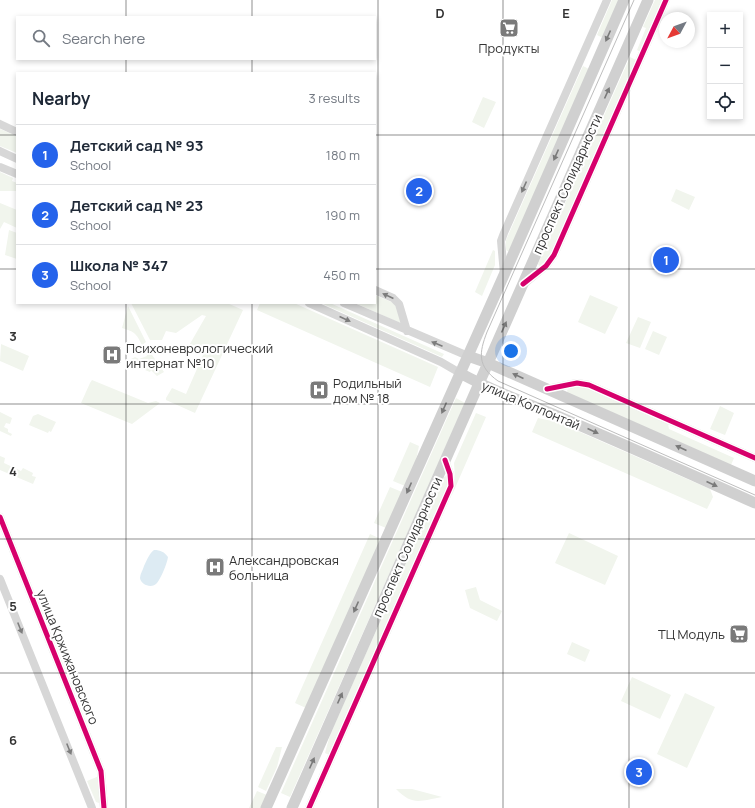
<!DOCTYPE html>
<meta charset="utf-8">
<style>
:root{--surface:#fff;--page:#f2f2f3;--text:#1f2937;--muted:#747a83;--line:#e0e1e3;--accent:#2563eb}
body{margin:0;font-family:Manrope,sans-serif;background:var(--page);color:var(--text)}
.controls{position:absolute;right:12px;top:12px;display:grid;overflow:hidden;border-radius:0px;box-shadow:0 2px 6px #0003}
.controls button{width:36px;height:36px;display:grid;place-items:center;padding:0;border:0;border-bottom:1px solid var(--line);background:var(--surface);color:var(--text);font:20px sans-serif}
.compass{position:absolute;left:659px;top:12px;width:36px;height:36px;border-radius:50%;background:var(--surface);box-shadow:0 2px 6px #0003;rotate:229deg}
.you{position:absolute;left:511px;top:351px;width:14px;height:14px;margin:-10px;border:3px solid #fff;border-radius:50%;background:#1a73e8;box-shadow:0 0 0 6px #1a73e833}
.badge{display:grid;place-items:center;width:26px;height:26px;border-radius:50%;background:var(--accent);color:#fff;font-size:13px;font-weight:700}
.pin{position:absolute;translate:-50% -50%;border:2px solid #fff;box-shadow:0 1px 4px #0006}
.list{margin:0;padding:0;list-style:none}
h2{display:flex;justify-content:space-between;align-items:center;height:52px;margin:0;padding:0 16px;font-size:17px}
h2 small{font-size:13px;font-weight:400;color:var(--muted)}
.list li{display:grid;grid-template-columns:26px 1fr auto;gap:12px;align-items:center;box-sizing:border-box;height:60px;padding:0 16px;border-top:1px solid var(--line)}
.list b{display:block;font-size:15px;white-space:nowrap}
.list p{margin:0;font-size:13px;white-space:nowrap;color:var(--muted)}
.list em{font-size:13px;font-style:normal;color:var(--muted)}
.icon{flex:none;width:22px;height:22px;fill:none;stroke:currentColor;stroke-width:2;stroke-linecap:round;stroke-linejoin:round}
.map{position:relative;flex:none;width:755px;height:808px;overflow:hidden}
.search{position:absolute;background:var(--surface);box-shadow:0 2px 6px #0003;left:16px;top:16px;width:360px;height:44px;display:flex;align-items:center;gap:10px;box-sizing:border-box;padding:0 14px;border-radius:0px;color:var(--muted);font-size:15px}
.panel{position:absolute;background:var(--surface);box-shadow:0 2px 6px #0003;left:16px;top:72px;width:360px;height:232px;border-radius:0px}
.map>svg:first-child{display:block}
</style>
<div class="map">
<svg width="755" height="808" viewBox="0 0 755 808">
<rect width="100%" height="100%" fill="#fff"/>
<path fill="#f1f5ed" d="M612 0H620L603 38 597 35Z
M655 0H663L640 52 637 50 646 28 643 27Z
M630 57 636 60 551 253 540 267 539 266 538 264Z
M583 66 589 69 509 251H507L506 249V240Z
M483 97 496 102 484 128 472 122Z
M0 129 17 136V153L0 146Z
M0 172 13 178 12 181 17 183V191H0Z
M676 189 695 197 689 210 671 201Z
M0 203 17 210V228L4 222 0 229Z
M9 230 17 233V259L5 255Z
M493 250 495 251V265L482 296 475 292Z
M375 295 396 304 401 322H398L355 303H375Z
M590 295 618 307 605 334 578 322Z
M131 303H227L243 310 195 413 166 400V398L172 388 186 394 203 355 187 349 206 316 202 315 176 333 166 331 162 340H150Z
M260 303H294L438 367 430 387 257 310Z
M321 303H330L444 354 442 357Z
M128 306 146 342 142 345C136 333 135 332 122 328Z
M638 317 651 322 640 348 626 343Z
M653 331 667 337 659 355 645 349Z
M1 344 29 356 23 371 0 361Z
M150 352 164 372 157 376 151 370 150 372 130 364 131 359 135 357 139 359 147 356 146 353Z
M92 380 148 403 156 401 160 403 132 424 81 403 90 383Z
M578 387 587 388 668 424 669 429 734 458 731 465 568 393 567 391 568 388Z
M456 398 465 403 290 797 281 793Z
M720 406 734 413 725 435 710 429Z
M0 412 12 418 10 424 6 423 4 427 8 429V432L12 434 11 436 0 431Z
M476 413 486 417 452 495 455 479 454 463Z
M38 414 56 422 51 432 49 431 48 433 29 425 33 416Z
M538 418 557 422 710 489 713 497 707 509 532 432Z
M410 442 419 446 416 460 405 486 393 481Z
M0 456 5 458 4 463 21 471 23 468 33 473 32 476 36 477 33 484 0 470Z
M446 476 448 479 446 489 329 755 325 753 330 735 444 477Z
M390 487 402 492 386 528 374 523Z
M569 533 618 556 605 585 555 563Z
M370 534 381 539 306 708 295 703Z
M476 587 480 600 502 611 497 621 470 608 465 590Z
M572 642 590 650 585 662 567 654Z
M632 677 671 695 660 719 621 701Z
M685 693 715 707 687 768 657 754Z
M276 747H282L277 767 266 791 258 787Z
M99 776 100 802 99 803 96 802 87 781Z
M396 789H412L442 797C419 801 413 806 396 789Z
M257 791 267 795 262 808H249Z"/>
<path fill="#ddebf3" d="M154 550C161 550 164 552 168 557 167 564 161 578 157 583 152 589 141 585 140 578 140 574 143 570 144 566 147 560 149 554 154 550Z"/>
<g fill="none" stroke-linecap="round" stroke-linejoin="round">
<path stroke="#d7d7d7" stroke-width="8" d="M0 124 17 132
M0 151 17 159
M0 167 17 174
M504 274 501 241 504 233 607 0
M524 284 546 266 554 255 666 0
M375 290 393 298 399 304 407 331
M309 303 441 362 460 373
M344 303 468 356
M547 389 577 383 589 385 755 458
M0 517 101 771 104 808
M0 579 92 808
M309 808 451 486 450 474 445 460"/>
<path stroke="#d0d0d0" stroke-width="11" d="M468 356 488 363 755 481
M460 373C492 391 526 403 560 417 626 445 690 474 755 503
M266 808 504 275 624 0
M292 808 648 0"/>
<path stroke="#bebebe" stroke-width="1" d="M634 0 487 332C479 353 477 366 498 381L755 495"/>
<g stroke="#fff" stroke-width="8">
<path id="cycleway" d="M523 284 546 266 554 255 666 0
M547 389 577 383 589 385 755 458
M0 517 101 771 104 808
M309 808 451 486 450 474 445 460"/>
</g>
<use href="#cycleway" stroke="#d6006c" stroke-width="5"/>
</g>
<defs><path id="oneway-solid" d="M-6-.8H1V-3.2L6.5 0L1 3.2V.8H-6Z"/></defs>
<g fill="#7a7a7a">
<use href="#oneway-solid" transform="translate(608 36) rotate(114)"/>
<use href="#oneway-solid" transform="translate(607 93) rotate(-66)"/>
<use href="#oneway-solid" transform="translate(556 155) rotate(114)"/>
<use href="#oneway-solid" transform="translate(504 327) rotate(-66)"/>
<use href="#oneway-solid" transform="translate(518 376) rotate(-156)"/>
<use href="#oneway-solid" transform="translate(444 408) rotate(114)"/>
<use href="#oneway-solid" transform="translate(593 431) rotate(24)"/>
<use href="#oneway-solid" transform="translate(681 448) rotate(-156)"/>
<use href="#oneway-solid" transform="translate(712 484) rotate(24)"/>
<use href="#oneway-solid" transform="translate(409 488) rotate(114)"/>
<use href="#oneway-solid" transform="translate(356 607) rotate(114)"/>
<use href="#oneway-solid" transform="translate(340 698) rotate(-66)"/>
<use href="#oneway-solid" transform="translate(312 763) rotate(-66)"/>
</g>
<g fill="#7d7d7d">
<use href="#oneway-solid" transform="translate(524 187) rotate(114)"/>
<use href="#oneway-solid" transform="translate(388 296) rotate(-155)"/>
<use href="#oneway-solid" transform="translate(345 319) rotate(24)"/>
<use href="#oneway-solid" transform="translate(437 344) rotate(-157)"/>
<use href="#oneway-solid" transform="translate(20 628) rotate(68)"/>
<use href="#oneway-solid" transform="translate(69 749) rotate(68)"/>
</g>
<path fill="none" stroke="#333" stroke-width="1" stroke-opacity="0.55" d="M126 0V17M252 0V17M378 0V808M503 0V808M629 0V808M126 59V73M252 59V73M0 135H17M375 135H755M0 269H17M375 269H755M126 303V808M252 303V808M0 404H755M0 539H755M0 673H755"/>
<defs>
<g id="supermarket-square" transform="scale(1)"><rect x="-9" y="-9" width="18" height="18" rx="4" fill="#7a7a7a" stroke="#fff"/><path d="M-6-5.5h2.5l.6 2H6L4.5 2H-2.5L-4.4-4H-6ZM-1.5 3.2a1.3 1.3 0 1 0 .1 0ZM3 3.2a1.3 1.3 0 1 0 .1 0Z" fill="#fff"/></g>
<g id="hospital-square" transform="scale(1)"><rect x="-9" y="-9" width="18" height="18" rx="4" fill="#7a7a7a" stroke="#fff"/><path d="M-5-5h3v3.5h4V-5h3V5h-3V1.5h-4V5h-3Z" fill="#fff"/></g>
</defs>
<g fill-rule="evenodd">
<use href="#supermarket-square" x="509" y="28"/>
<use href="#hospital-square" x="112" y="355"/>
<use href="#hospital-square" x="319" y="390"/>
<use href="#hospital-square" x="215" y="567"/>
<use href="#supermarket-square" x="739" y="634"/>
</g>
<g text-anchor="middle" stroke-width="4" stroke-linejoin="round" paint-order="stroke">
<g font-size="13" fill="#333" stroke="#fff" text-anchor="start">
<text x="509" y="53" text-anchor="middle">Продукты</text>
<text x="126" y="353">Психоневрологический<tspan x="126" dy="15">интернат №10</tspan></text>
<text x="333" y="388">Родильный<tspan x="333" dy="15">дом № 18</tspan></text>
<text x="229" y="565">Александровская<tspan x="229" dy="15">больница</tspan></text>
<text x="725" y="639" text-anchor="end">ТЦ Модуль</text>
</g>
<g font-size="13" fill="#333" stroke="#fff">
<text transform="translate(567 184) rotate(-66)" y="5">проспект Солидарности</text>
<text transform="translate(531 405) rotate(23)" y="5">улица Коллонтай</text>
<text transform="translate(407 547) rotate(-66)" y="5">проспект Солидарности</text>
<text transform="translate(68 657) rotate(68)" y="5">улица Кржижановского</text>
</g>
</g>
<g font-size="13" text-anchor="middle" font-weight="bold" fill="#333" stroke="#fff" stroke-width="4" stroke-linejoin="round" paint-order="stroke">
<text x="440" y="18">D</text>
<text x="566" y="18">E</text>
<text x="13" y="341">3</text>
<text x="13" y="476">4</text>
<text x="13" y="611">5</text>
<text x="13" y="745">6</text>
</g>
</svg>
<div class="controls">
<button>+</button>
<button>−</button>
<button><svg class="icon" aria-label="locate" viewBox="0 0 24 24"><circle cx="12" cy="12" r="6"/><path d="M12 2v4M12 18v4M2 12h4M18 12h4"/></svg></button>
</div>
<svg class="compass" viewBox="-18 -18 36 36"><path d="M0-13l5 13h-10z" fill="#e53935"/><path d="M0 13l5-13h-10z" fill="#747a83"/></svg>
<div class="you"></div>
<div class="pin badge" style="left:666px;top:260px">1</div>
<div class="pin badge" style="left:419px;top:191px">2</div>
<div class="pin badge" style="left:639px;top:772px">3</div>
<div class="search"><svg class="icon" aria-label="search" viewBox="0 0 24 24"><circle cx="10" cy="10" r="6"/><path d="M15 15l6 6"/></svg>Search here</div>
<section class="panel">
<h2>Nearby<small>3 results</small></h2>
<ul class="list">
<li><span class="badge">1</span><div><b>Детский сад № 93</b><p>School</p></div><em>180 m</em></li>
<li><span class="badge">2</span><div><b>Детский сад № 23</b><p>School</p></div><em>190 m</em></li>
<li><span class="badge">3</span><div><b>Школа № 347</b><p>School</p></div><em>450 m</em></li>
</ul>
</section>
</div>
